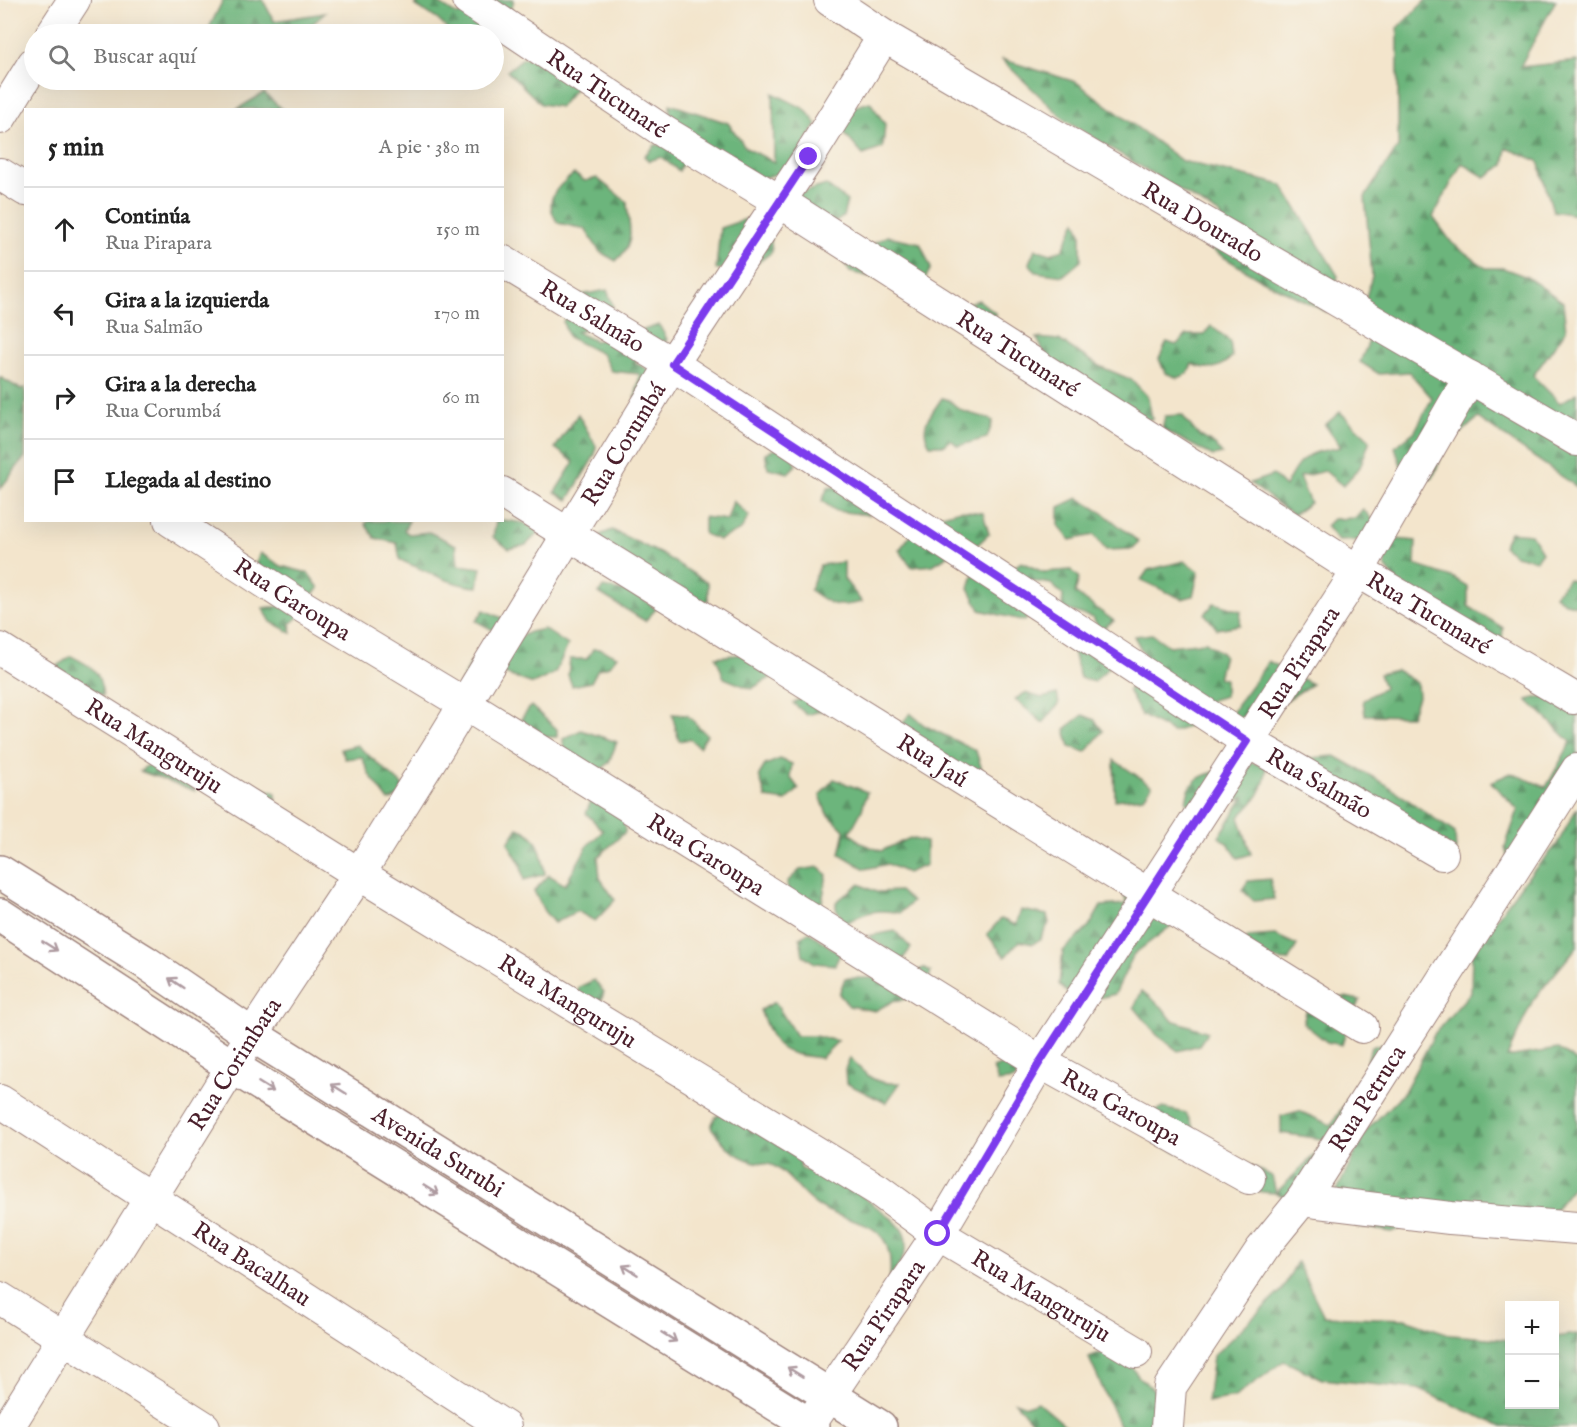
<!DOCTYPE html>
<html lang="es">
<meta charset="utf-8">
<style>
:root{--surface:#fff;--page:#f2f2f2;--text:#222;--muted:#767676;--line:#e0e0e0}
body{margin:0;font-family:"IM FELL English",serif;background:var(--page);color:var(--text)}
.controls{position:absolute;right:18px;bottom:18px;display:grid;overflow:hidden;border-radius:0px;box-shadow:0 6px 24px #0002}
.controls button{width:54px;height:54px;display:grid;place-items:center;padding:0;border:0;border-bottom:2px solid var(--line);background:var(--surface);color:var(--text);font:30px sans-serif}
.stop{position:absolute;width:18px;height:18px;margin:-14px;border:4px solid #7c3aed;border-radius:50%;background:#fff}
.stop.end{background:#7c3aed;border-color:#fff;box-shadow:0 2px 6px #0008}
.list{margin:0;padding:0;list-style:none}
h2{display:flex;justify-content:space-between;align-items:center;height:78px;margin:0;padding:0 24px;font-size:26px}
h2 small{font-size:20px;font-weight:400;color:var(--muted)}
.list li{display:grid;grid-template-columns:39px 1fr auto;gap:18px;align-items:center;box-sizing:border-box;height:84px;padding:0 24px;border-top:2px solid var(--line)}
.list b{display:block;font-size:22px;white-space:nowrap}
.list p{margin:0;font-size:20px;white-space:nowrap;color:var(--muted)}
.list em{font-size:20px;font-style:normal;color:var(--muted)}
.icon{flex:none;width:33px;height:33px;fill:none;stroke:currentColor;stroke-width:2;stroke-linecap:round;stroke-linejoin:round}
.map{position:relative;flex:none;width:1577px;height:1427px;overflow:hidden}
.search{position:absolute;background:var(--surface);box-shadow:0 6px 24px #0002;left:24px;top:24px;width:480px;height:66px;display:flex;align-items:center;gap:15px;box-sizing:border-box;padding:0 21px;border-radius:33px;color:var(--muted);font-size:22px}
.panel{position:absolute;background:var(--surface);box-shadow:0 6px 24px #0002;left:24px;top:108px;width:480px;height:414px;border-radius:0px}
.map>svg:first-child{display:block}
</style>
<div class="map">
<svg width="1577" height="1427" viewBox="0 0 1577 1427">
<defs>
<pattern id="forest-firs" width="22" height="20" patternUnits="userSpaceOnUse" patternTransform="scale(1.5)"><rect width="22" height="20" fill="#6cb57c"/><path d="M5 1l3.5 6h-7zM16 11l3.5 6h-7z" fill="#5b9366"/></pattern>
</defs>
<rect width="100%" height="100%" fill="#f7f3e8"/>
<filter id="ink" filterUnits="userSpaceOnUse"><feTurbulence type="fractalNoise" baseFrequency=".0167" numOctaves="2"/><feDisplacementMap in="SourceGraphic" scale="12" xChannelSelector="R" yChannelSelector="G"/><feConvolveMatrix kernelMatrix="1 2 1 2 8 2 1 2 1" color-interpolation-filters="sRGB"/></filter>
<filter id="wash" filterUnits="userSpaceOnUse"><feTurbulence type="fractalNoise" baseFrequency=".008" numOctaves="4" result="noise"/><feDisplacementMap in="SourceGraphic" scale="24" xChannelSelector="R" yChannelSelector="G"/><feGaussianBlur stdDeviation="1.35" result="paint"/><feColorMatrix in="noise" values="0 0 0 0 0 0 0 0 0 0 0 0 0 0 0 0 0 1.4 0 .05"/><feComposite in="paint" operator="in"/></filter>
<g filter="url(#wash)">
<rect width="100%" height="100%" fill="#f3e5cc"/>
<path fill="url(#forest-firs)" stroke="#5b6a54" stroke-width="1.5" d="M223 0H263L274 21 325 13 301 34H206Z
M424 0H434L457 15 472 10 476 0H514L511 9 495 17 488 30 480 34H453L437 19 415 5Z
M1426 0H1556L1520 67 1577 61V215L1553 211 1538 161 1507 148 1504 165 1485 177 1462 163 1433 217 1452 243 1486 268H1503L1527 277 1563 302 1566 330 1533 376 1560 403 1577 393V487L1478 418 1445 447 1433 478 1408 487 1395 447 1415 431 1432 398 1409 372 1379 374 1360 362 1369 341 1358 325 1372 276 1365 197 1398 147V28Z
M550 57 578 85 560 107 541 104 507 71 523 58Z
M1001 59 1076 82 1182 161 1282 185 1338 276 1327 312 1262 280 1202 244 1222 216 1066 121Z
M264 93 282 109H237Z
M773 93 805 109 817 124 790 170 759 179 671 129 670 104 728 123 746 148 774 162Z
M870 102 885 124 883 148 863 155 842 131 844 110Z
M655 145H672L686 154 679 171 661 157 649 161 644 156Z
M574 174 585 181 597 178 627 202C628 228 638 241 616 261L600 252 585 229 558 223C543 202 554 188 574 174Z
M826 185 847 201 843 217 825 229 794 195Z
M755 216 770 233 772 252 747 271 716 269 720 228Z
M1076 221 1081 233V261L1063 276 1036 272 1029 263 1035 249 1051 254 1063 249Z
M887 236 920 243 931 268 920 288 850 272 843 261 868 255 874 243Z
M607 290 613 306 600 326 576 332 595 341 631 334 659 325 667 339 661 356 645 357 633 362 679 385 635 399 640 374 611 371 602 354 568 337 563 322 575 296Z
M979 300 996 314 975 329 964 304Z
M1211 326 1230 341 1232 357C1218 370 1210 371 1192 364L1187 374 1178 378 1165 373 1159 359 1167 342 1176 345 1187 335H1203Z
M1037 338 1059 340 1099 366 1132 380 1148 397 1152 419 1135 423 1047 359Z
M0 377 20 389 25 388V457L0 489Z
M942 398C953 400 954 407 963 411 973 416 982 414 993 421L987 438 958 446 951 440 945 445H930C918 426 931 415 942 398Z
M1340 412 1370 440 1360 467 1343 486 1325 471 1299 477 1310 503 1293 515 1250 483 1273 475 1285 487C1300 455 1307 453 1341 447L1325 425Z
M578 414 596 446 595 455 568 500 555 492 574 462 555 448Z
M1182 415 1197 434 1215 445 1222 454 1213 456 1162 429 1165 416Z
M784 446 794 456 796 465 788 473 768 468 765 453Z
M848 483 877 498 869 515 836 511 822 501 828 487Z
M1078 498 1103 513 1139 542 1132 549 1106 550 1094 535 1070 540 1059 526V507Z
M733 501 749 516 741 530 719 540 704 534V517L727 520Z
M1363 509 1375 523 1365 540 1338 541 1326 526 1333 519 1355 518Z
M960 510 983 513 989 534 977 545 952 553 933 565 912 567 899 550 922 521Z
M503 520 524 523 540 531 526 545 509 549 493 537 496 521Z
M369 521H409L404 530 409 534 429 532 456 545 458 565 481 568 478 587C452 586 425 570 400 560L397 543 375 538 365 524Z
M612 530 663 555 708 583V601L687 606 607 558 600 535Z
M1510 532 1531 534 1542 552 1536 560 1515 555 1503 546Z
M1385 538 1416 541 1415 565 1454 578 1468 587V606L1503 628 1502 640 1404 592 1385 566Z
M260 553 281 566 308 573 319 588 310 597 255 565Z
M1184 561 1199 571 1193 596 1182 599 1141 580 1148 570Z
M844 562V579L862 602C836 608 831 606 810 590L820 565Z
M1021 562 1043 572 1071 570 1079 577 1075 593 1114 621 1100 630 1093 618 1062 608 1063 595 1051 584 1020 579 1013 568Z
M975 568 1033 608 1025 621 980 610 969 588Z
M1568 579 1577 583V606L1566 603 1555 595Z
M603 587 637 594 656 609 645 621 599 593Z
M1214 603 1241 611 1240 625 1217 629 1205 614Z
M282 606 301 615 290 624 292 633 271 622 263 608Z
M484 610 511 622 505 643 530 632 544 629 568 645 555 673 533 684 502 673 495 664 459 687 470 664 487 649 495 631 476 621Z
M1152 634 1169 646 1206 642 1224 655 1218 678 1225 679V696L1211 700C1203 721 1194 726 1172 732L1141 715 1128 690 1138 678 1152 669 1134 636Z
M1071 644 1110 666 1094 682 1080 678Z
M593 649H601L617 656 609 666 598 669 591 682 572 686 568 675 570 659H587Z
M743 654 772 677 751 689 724 678 716 657Z
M71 656C93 667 100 670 103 696L56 667Z
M1268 661 1312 684 1251 723 1228 721C1238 699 1256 682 1268 661Z
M1396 670 1417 683 1418 697 1411 716 1365 715 1363 700 1384 688 1379 674Z
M809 693 828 709 807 715 793 703Z
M1025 693 1042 698 1057 694 1059 704 1043 723 1015 699Z
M1552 694 1577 709V771L1509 864 1505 847 1518 810 1491 782 1511 773 1546 787 1571 742 1527 700Z
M531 706 557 729V737H546L521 719Z
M910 713 924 725 976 751 983 773 964 771 902 724Z
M672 714 687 715 707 735 699 747 690 739 679 741Z
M1083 715 1095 720 1103 731 1086 752 1070 747 1065 729Z
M581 730 617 742 609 762 594 777 565 764 563 739Z
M357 745 409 791 389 801 369 774 362 757 345 759 341 749Z
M1335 756 1385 784 1455 833 1456 852 1352 795 1309 758Z
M780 759 792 764 790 777 799 789 786 801 766 798 759 775 765 765Z
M1237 759 1266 766C1266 790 1256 800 1239 817L1251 854 1238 858 1229 845 1219 837 1244 797 1209 814 1186 802C1191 765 1220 779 1237 759Z
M1114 760 1152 786 1144 797 1115 800Z
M153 761 181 763 195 791 140 771Z
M834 779 867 792 862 810 850 832 861 843 881 851 910 838 926 842V865L907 873 888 864 865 869 840 854 845 831 826 812 820 795Z
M240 786H255L276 793 275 814Z
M593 797 623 814 625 832 598 857 600 878 615 900 595 921 577 911 554 923 544 911 534 891 549 875 565 885 588 845 603 831 586 813Z
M1577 808V947L1533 1000 1507 1057 1558 1049 1577 1062V1182L1547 1219 1422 1222 1391 1232 1361 1227 1325 1215 1366 1131 1404 1092 1435 1033 1471 992 1472 952 1524 881 1556 846Z
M518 828C540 835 542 854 545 874L524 880 520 863 508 843Z
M819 867 827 875 822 902 804 904 789 898 787 882 800 870Z
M1119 878 1171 926 1134 954 1115 994 1077 1003 1059 984 1063 951 1089 927 1101 906 1127 904Z
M1270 879 1274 899 1254 901 1242 890 1248 881Z
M859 884 876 892 900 891 912 902 900 913C878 908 864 912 845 924L836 908V902Z
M1021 910 1047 915 1049 923 1040 939 1033 944 1019 941 1005 957 987 934 1001 919 1016 925Z
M895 931 911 948 902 960 868 936Z
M809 932 840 954 835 965 815 963 803 955 800 937Z
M1275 935 1297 945 1288 961 1237 957 1248 937Z
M923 968 931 972 923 996 893 1001 875 1011 849 1006 839 994 845 978C864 979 883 976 902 980Z
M594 980 604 992 598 1011 577 998 579 987Z
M1142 991 1162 1007 1172 1020 1208 1032 1199 1045 1178 1051 1157 1035 1134 1007Z
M1345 997 1360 1000 1350 1018 1342 1045 1327 1042 1303 1023 1307 1008 1326 999Z
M775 1002 796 1036H815L838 1041 821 1058C778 1053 776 1051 760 1010Z
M1394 1040 1395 1047C1385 1061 1373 1074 1364 1088 1337 1129 1327 1163 1290 1199L1276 1193 1245 1191 1204 1162 1154 1143 1151 1112 1162 1108 1186 1113 1200 1141 1272 1176 1276 1193 1329 1140 1281 1133V1116L1299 1111 1331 1125 1364 1074 1371 1047Z
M850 1058C866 1076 875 1085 900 1083L886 1103 846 1083 845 1069Z
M1014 1060 1027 1066 1014 1080 998 1082 993 1068Z
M725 1111 798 1157 801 1169C811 1172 824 1172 833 1175 844 1179 857 1192 867 1200 902 1225 922 1237 890 1278 895 1216 855 1228 818 1206 801 1196 791 1175 774 1166 768 1163 758 1163 752 1161 733 1156 722 1142 711 1127L715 1117Z
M1297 1262 1324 1316 1405 1319 1452 1335 1509 1340 1510 1404H1554L1555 1337 1577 1334V1427H1502L1418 1389 1322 1379 1284 1361 1235 1397 1207 1402 1213 1356 1282 1290Z
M1110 1350 1127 1359 1138 1376 1161 1396 1157 1427H1120L1089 1358Z
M1015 1402 1026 1406 1038 1402 1067 1427H1036Z"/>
</g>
<g filter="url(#ink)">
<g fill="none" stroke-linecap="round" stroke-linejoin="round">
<g stroke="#9e827c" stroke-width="34">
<g id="minor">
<path id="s1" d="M468 0 666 133 779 201 1358 571 1573 698"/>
<path id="s2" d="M830 0 884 36 1577 440"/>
<path d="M52 34 74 0"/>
<path d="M0 118 34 63"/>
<path d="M0 174 26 190"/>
<path id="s3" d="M502 261 672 364 1247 741 1442 854"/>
<path id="s4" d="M502 493 1362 1027"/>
<path id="s5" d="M170 520 297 603 463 703 1040 1062 1249 1178"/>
<path id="s6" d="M0 649 359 874 878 1190 938 1234 1136 1352"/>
<path id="s7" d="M0 1101 505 1427"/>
<path d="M1302 1200 1450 1218 1577 1228"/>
<path d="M0 1298 204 1427"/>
<path id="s8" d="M8 1427 252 1035 359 874 443 740 672 364 809 157 884 36"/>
<path id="s9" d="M808 1427 938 1234 1040 1062 1358 571 1470 377"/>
<path id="s10" d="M1167 1427 1170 1387 1262 1249 1302 1200 1577 770"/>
</g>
</g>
<g stroke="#9e827c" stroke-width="36">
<g id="tertiary">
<path id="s11" d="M0 872 145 962 252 1035 880 1427"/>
<path d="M0 915 233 1067 813 1427"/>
</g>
</g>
<use href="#minor" stroke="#fff" stroke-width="32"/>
<use href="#tertiary" stroke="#fff" stroke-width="33"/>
</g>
<defs><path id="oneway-shaft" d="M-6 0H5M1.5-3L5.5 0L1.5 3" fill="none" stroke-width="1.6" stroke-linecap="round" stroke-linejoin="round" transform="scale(1.5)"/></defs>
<g stroke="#ae9aa0">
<use href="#oneway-shaft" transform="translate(50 946) rotate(32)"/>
<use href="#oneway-shaft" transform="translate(176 983) rotate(-146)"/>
<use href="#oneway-shaft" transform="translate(266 1087) rotate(32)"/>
<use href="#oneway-shaft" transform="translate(339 1089) rotate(-148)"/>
<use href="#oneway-shaft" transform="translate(431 1190) rotate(32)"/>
<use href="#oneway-shaft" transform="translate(630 1270) rotate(-148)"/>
<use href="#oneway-shaft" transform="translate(669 1337) rotate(32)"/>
<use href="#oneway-shaft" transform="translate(795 1372) rotate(-148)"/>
</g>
</g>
<g fill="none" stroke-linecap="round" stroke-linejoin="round" filter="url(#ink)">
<path stroke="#7c3aed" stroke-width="8" d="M809 157 672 364 1247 741 1040 1062 938 1234"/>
</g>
<g text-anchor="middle" stroke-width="4.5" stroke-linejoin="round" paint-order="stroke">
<g font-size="24" fill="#4a1f2b" stroke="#f7f3e8">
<text dy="8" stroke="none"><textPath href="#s1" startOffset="168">Rua Tucunaré</textPath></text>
<text dy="8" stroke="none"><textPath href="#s2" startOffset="434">Rua Dourado</textPath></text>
<text dy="8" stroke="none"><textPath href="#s3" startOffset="106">Rua Salmão</textPath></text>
<text dy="8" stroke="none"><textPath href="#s1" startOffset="654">Rua Tucunaré</textPath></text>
<text dy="8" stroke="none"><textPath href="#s8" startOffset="1160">Rua Corumbá</textPath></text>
<text dy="8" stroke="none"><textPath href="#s5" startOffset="146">Rua Garoupa</textPath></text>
<text dy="8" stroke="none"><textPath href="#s1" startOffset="1140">Rua Tucunaré</textPath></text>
<text dy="8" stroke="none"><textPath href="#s9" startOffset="909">Rua Pirapara</textPath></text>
<text dy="8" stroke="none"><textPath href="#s6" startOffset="182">Rua Manguruju</textPath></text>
<text dy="8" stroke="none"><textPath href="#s4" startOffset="507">Rua Jaú</textPath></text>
<text dy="8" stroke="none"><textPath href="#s3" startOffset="970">Rua Salmão</textPath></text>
<text dy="8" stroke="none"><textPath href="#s5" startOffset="632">Rua Garoupa</textPath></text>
<text dy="8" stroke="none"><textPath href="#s6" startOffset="668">Rua Manguruju</textPath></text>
<text dy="8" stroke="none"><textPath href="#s8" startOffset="428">Rua Corimbata</textPath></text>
<text dy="8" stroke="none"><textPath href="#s10" startOffset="390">Rua Petruca</textPath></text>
<text dy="8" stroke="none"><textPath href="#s5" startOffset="1118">Rua Garoupa</textPath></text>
<text dy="8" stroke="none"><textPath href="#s11" startOffset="520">Avenida Surubi</textPath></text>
<text dy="8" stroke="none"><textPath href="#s7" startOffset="300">Rua Bacalhau</textPath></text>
<text dy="8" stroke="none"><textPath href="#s6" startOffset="1226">Rua Manguruju</textPath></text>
<text dy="8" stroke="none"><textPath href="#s9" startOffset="135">Rua Pirapara</textPath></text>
</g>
</g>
</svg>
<div class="controls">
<button>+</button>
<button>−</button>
</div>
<div class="stop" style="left:938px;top:1234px"></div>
<div class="stop end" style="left:809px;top:157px"></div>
<div class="search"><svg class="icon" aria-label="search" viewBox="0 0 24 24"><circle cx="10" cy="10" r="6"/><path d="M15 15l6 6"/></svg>Buscar aquí</div>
<section class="panel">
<h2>5 min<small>A pie · 380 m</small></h2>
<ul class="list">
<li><svg class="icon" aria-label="ahead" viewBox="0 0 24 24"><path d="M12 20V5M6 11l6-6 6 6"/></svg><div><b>Continúa</b><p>Rua Pirapara</p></div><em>150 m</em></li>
<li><svg class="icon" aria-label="left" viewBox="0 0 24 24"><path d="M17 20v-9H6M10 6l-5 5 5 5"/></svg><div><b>Gira a la izquierda</b><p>Rua Salmão</p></div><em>170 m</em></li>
<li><svg class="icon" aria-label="right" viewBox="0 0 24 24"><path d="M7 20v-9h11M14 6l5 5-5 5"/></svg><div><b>Gira a la derecha</b><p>Rua Corumbá</p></div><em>60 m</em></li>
<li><svg class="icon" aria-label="arrive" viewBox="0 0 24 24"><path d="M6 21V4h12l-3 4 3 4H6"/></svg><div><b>Llegada al destino</b></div></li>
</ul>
</section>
</div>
